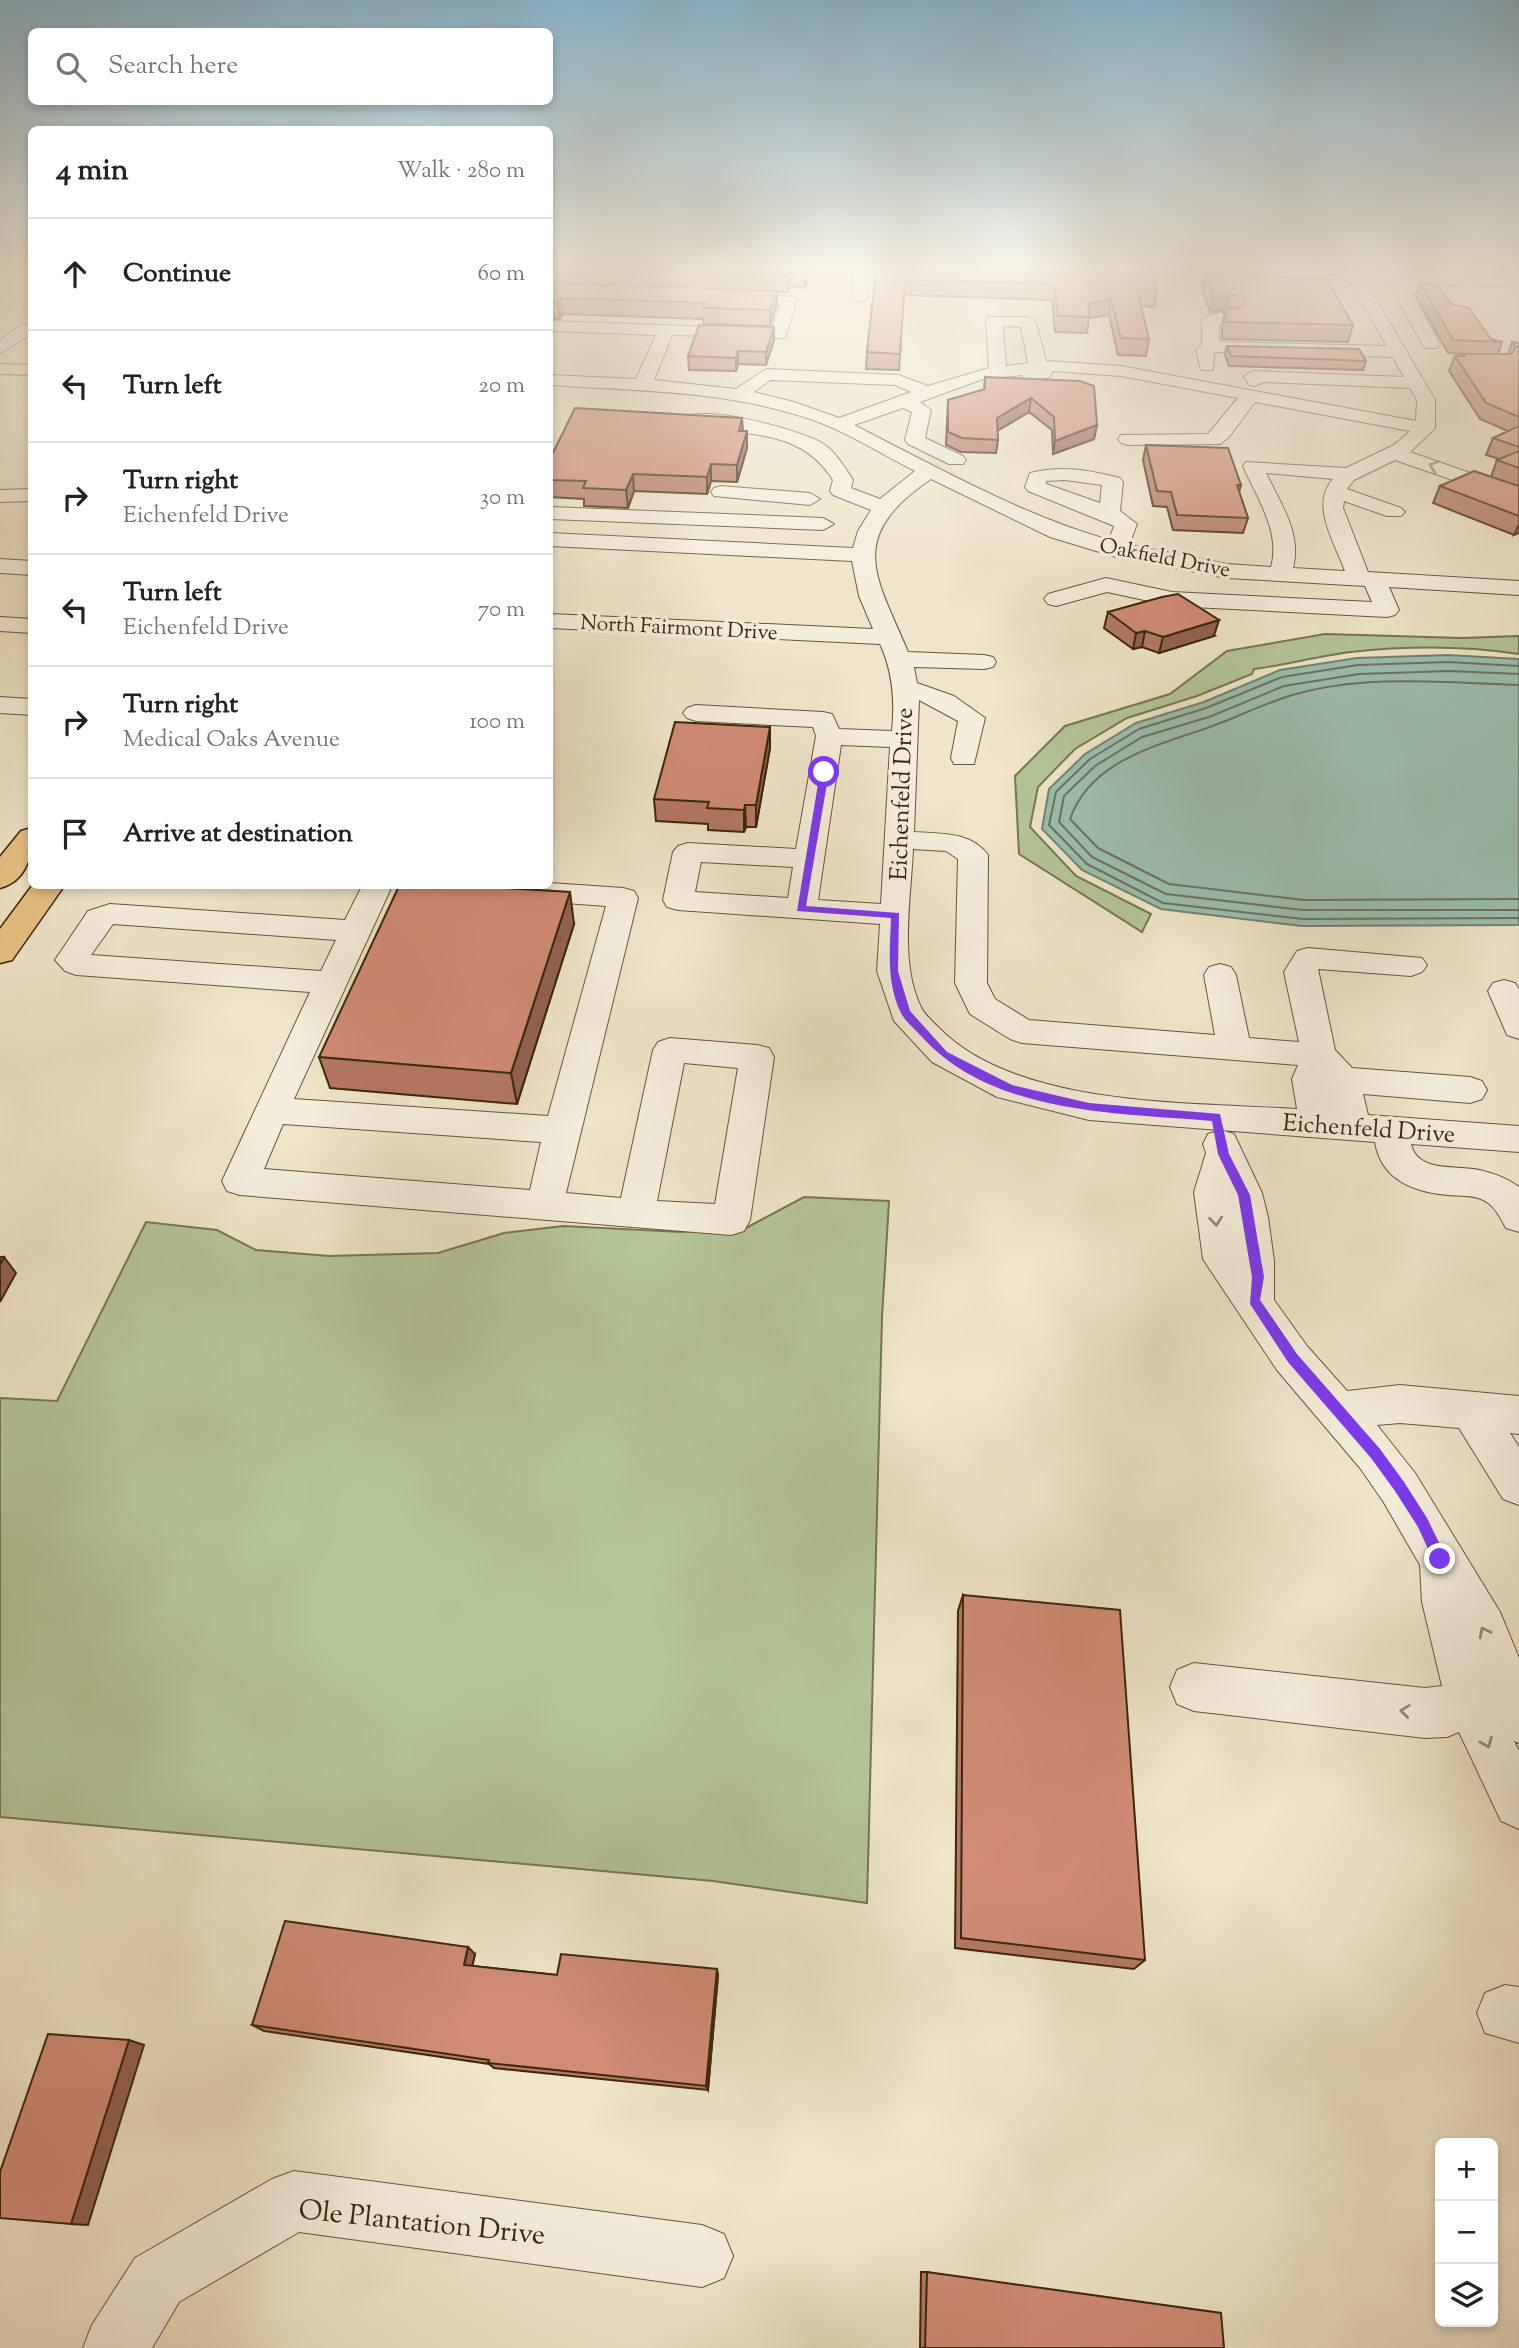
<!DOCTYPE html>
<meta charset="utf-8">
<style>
:root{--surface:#fff;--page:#f6f6f6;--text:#222;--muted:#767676;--line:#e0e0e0}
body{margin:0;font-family:"Sorts Mill Goudy",serif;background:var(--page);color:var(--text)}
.controls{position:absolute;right:21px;bottom:21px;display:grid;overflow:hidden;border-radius:10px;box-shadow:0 4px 10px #0003}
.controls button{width:63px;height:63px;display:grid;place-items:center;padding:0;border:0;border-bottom:2px solid var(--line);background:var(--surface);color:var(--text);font:35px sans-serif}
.stop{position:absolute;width:21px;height:21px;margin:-16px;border:5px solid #7c3aed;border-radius:50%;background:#fff}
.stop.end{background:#7c3aed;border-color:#fff;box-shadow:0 2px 7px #0008}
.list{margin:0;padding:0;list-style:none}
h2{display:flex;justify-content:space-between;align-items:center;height:91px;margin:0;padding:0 28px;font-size:30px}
h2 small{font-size:23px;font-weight:400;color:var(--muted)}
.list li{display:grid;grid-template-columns:46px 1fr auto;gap:21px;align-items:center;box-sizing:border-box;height:112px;padding:0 28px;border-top:2px solid var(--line)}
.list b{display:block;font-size:26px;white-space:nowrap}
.list p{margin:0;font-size:23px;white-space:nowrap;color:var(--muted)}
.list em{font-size:23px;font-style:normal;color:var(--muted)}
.icon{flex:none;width:38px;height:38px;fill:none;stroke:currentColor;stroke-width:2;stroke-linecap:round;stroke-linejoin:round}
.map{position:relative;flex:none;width:1519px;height:2348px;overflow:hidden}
.search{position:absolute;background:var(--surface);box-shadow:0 4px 10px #0003;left:28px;top:28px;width:525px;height:77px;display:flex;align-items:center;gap:18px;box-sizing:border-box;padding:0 24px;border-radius:10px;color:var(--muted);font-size:26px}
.panel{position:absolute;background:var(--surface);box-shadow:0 4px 10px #0003;left:28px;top:126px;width:525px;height:763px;border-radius:10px}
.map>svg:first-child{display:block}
</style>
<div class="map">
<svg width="1519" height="2348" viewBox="0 0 1519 2348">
<rect width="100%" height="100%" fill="#efe5ca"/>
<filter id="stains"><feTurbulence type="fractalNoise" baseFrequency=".00286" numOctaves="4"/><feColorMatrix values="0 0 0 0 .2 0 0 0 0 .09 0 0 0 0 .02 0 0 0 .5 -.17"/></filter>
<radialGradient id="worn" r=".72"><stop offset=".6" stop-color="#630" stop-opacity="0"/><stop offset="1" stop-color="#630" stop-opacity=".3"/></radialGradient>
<path fill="#b5c59a" stroke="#787652" stroke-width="2" d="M1325 634 1462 638 1519 636V654C1465 646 1405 646 1351 652 1318 656 1286 665 1254 669L1252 674 1197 696 1127 718 1075 749 1038 787 1030 827 1076 876 1151 914 1142 932 1019 854 1015 776 1065 726 1170 694 1227 651Z
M804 1197 889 1201 882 1317 867 1903 713 1881 0 1817V1398L57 1401 146 1222 217 1230 256 1250 329 1256 438 1253 504 1233 563 1226 681 1232 746 1228Z"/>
<path fill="#9bc0b1" stroke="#75826f" stroke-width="2" d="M1448 655 1519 659V925L1302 926 1161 909 1082 870 1042 829 1049 789 1085 754 1136 723 1204 702 1280 670 1357 658Z"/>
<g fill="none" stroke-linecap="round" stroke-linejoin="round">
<path stroke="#6c735e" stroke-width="2" d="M1519 666 1448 662 1358 665 1282 677 1206 708 1139 729 1090 759 1056 792 1049 825 1087 864 1163 903 1303 919 1519 918
M1519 674 1449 671 1359 674 1284 686 1209 717 1142 737 1095 766 1064 796 1059 822 1092 857 1166 894 1303 910H1519
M1519 685C1445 683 1368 674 1296 694 1263 703 1233 720 1201 730 1149 748 1090 763 1070 819L1098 848 1169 884 1304 900 1519 899"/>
<g stroke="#69563b" stroke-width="2">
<path id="minor" d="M854 265H870L868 297 860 302 852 297Z
M1079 265H1212L1519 277V287L1365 281 1435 400V428L1410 452 1519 490V503L1395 460 1354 480 1347 489 1401 508 1405 512 1401 516H1387L1344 501 1343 508 1368 572 1519 581V595L1389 587 1399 610 1395 615 1387 617 1172 606 1107 592 1056 606 1048 604 1044 599 1048 594 1106 578 1172 592 1372 602 1365 586 1227 578 1116 557 1050 537 931 479C844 538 877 577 908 652L984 655 993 657 996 662 993 667 984 669 914 667 917 683 954 696 985 718 974 764H954L951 758 958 721 919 700 914 832C939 834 971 831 988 855L987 983 995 999 1029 1020 1215 1035 1204 975 1209 967 1220 964 1231 967 1236 975 1249 1038 1299 1042 1284 972 1297 951 1308 948 1422 958 1427 965 1422 972 1411 976 1318 969 1335 1050 1352 1068 1470 1077 1482 1081 1487 1090 1482 1099 1470 1103 1363 1094 1368 1115 1519 1126V1152L1411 1144C1417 1173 1457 1165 1479 1170 1493 1173 1507 1178 1519 1187V1232L1506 1228C1499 1216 1494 1204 1481 1199 1472 1195 1458 1196 1448 1195 1414 1192 1381 1180 1375 1142L1089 1120 997 1097 932 1062 894 1021 877 971 880 924 678 910 667 907 663 900 673 852 678 846 688 843 796 849 816 736 813 727 696 721 687 718 683 713 687 708 696 705 823 712 832 714 839 729 892 731C895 700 893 672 880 644L550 628V614L873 629 859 596 852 561 550 546V533L853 548 858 531 871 510 833 495 830 491 833 480C798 424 739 438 684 424L682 420C697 401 802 431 822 443 836 452 844 466 853 480L851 488 880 499 915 471C881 454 846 431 810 419 725 390 637 391 550 385V375L636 379 656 335 550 331V321L772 329 780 305 725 303 717 298 725 293 795 297 797 300 785 338 672 335 654 380 736 389 766 369 898 375 928 386 989 368 986 321 988 317H1028L1036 322 1046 361 1121 366 1416 421 1417 400 1410 388 1263 382 1255 386 1249 385 1244 376 1253 371 1404 377 1393 357 1214 352 1213 370H1201L1196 350 1202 345V320C1210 312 1231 310 1239 318L1237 322 1219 324V342L1387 346 1349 280 1086 270ZM1003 326 1021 327 1028 363 1006 366ZM1053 371 1121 376 1238 398 1208 434 1121 435 1118 439 1121 443 1128 445 1220 444 1229 437 1255 402 1410 431 1394 445 1346 468 1246 462 1243 466C1257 498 1281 532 1271 567L1227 564 1129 545 1137 524 1120 511 1123 482 1120 478C1089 470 1061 465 1030 473L1025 487 1028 491 1114 526 1109 540C1019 514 937 467 854 425L903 408 912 412 905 440 908 444 949 464H963L966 460 963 456 925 438 931 410 920 402 983 379 1022 375 1023 381 1029 382 1050 377ZM770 380 895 385 911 392 839 418 794 402 754 392ZM1266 473 1333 479C1310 505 1334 541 1345 571L1293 568C1302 534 1281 504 1266 473ZM1065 480 1102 485 1100 503 1046 484V481ZM841 745 890 747 881 904 818 900ZM913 849 946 851 958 859 955 983 970 1014 1010 1039 1022 1043 1298 1065 1292 1079 1297 1109C1190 1102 1016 1108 938 1027 932 1021 924 1014 921 1007 899 964 911 896 913 849ZM701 862 793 867 788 898 695 892Z
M0 268 32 269V279L0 278Z
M1400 283 1431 284 1439 289 1431 294 1411 293 1440 344 1437 348H1425L1422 344 1392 288Z
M23 324H32V334L0 353V340Z
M0 364 32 365V375L0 374Z
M721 486 810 493 820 499 810 505 714 496 711 492 714 488Z
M32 489V501L0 502V490Z
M550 507 823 518 834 524 823 530 550 519Z
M0 559 32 561V575L0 573Z
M0 617 32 619V633L0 631Z
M0 697 32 699V715L0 713Z
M550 883 623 888 634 891 638 898 566 1193 621 1198 653 1050 658 1042 670 1038 757 1045 769 1048 774 1057 750 1220 744 1231 731 1235 240 1195 227 1191 222 1181 310 992 76 975 65 971 55 960 88 911 110 904 345 920 362 886H392L294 1099 548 1116 606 906 455 895 444 893 440 886ZM113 924 336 940 321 971 91 955ZM684 1063 738 1068 715 1204 657 1201ZM283 1124 541 1142 530 1190 264 1169Z
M1504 980 1515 983 1519 989V1039L1507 1035 1488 991 1493 983Z
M1221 1130 1234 1134 1262 1193 1268 1217 1274 1261V1300L1307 1346 1347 1391 1400 1385 1519 1396V1434L1510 1433 1519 1447V1505L1503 1499 1459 1428 1400 1423 1377 1425 1415 1473 1500 1612 1519 1658V1743L1514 1741 1519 1751V1829L1501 1821 1459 1732 1447 1737 1425 1738 1194 1711 1177 1704 1170 1687 1177 1670 1194 1663 1425 1688 1442 1686 1422 1602 1420 1565 1383 1501 1360 1468 1277 1370 1203 1259 1194 1192 1206 1153 1203 1144 1208 1134Z
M1505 1985 1519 1987V2043L1485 2033 1477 2013 1485 1993Z
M294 2171 702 2225 724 2234 733 2256 724 2278 702 2287 299 2232 179 2302 152 2348H83L92 2325 135 2258 272 2179Z"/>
</g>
<g stroke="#3c260b" stroke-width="3">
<path id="major" d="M32 828C32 853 29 880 0 888V857L21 831Z
M32 886H64L12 960 0 963V929Z"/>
</g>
<use href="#minor" fill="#f5eedd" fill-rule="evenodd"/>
<use href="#major" fill="#e8c285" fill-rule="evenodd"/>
</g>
<path fill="#b47865" stroke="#3c260b" stroke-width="2" d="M550 265H811L805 288 790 287 788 292H777L776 306 770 326 704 324 703 319 563 314 560 319H550Z
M877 265 1157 291 1154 307 1141 306 1149 339 1146 356 1118 355 1109 315 1089 318 1087 333 1055 332 1052 300 904 295 899 370 866 369 867 352Z
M1391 265H1519V272L1515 268 1438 265 1436 271 1393 269Z
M1206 273 1353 325 1348 342 1222 339V326L1225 311 1210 312 1202 290Z
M1420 283 1451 304 1491 339 1502 342 1498 354H1508L1512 342 1519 343V533L1514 535 1433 503 1440 486 1491 477 1497 460 1500 459 1486 455 1493 438 1508 431 1480 419 1449 371 1455 356H1463V354L1448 353 1416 296Z
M774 340 766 365 738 364 736 371 689 370 688 356Z
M1227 346 1366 361 1363 370 1229 366 1225 355Z
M985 377 1097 425 1094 439 1053 454 1052 430 1029 412 997 431 998 440 996 453 961 452 946 445 948 400 984 390Z
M742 418 743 431 747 448 737 482 711 481 707 494 634 491 628 508 584 506V499L550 497V459Z
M1146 445 1241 485 1239 492 1248 518 1243 533 1173 530 1167 507 1153 506 1143 460Z
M1108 612 1214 636 1159 653 1142 647 1133 649 1104 628Z
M770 727V748L756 827H746L744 832 708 830V824L656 821 654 799Z
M574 924 517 1104 330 1088 319 1057Z
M963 1595 1145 1960 1134 1969 955 1948 958 1611Z
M475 1954 472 1966 557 1975H718L708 2090 494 2068 489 2064 264 2031 252 2025Z
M921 2272H927L1224 2348H920Z"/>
<path fill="#926153" stroke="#3c260b" stroke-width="2" d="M807 265H811L805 288V272Z
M790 272V287L788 292V277Z
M777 291 776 306 770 326V310Z
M1230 293 1226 310 1210 312 1214 295Z
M561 298 563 314 560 319 558 303Z
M1111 299 1109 315 1089 318 1088 303Z
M774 327V340L766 365V352Z
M738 351V364L736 371V358Z
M1031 398 1029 412 995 432 997 418Z
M1097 425 1094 439 1053 454 1055 441Z
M747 431V448L737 482V465Z
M711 464V481L707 494V477Z
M633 474 634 491 628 508 626 490Z
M1519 524V533L1514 535Z
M1219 620 1214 636 1159 653 1163 637Z
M1145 631 1142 647 1133 649 1136 633Z
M770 727V748L756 827V805Z
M745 805 746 827 744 832V810Z
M570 892 574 924 517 1104 511 1073Z
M4 1257 16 1273 0 1302V1265Z
M468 1947 475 1954 471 1972 464 1965Z
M717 1969 718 1975 708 2090 706 2086Z
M129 2040 144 2045 88 2225 71 2224Z"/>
<path fill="#d18b76" stroke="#3c260b" stroke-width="2" d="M550 265H807L805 272H790L788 277 550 268Z
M877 265H1150L1157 291 1137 290 1149 339 1121 338 1111 299 1088 303 1089 317 1058 316 1054 284 905 280 900 354 867 352Z
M1206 273 1327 279 1353 325 1226 322V309L1242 307 1246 300 1230 293 1214 295Z
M550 283 777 291 770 310 703 308 705 303 561 298 558 303H550Z
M1420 283 1437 284 1451 304 1469 308 1491 339 1502 342 1453 340Z
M699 325 774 327 766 352 738 351 736 358 688 356Z
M1512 342 1519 343V417L1486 403 1455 356H1465L1464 354H1511L1516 347Z
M1227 346 1359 349 1366 361 1231 356Z
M985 377 1080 381 1094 386 1097 425 1055 441 1054 417 1031 398 997 418 998 440 962 438 948 432V400L985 389Z
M575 408 742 418 739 431H747L737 465 711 464 707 477 633 474 626 490 583 488 586 481 550 480V459Z
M1519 426V447L1493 438Z
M1146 445 1228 448 1241 485H1237L1248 518 1177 515 1171 492 1157 491Z
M1519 451V468L1497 460Z
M1474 471 1519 486V516L1440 486Z
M1178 594 1219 620 1163 637 1145 631 1136 633 1108 612 1162 597Z
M675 722 770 727 756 805H745L744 810 707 808 709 802 654 799Z
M399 886H474L570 892 511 1073 319 1057Z
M0 1257H4L0 1265Z
M963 1595 1120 1610 1145 1960 961 1938Z
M285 1921 468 1947 464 1965 557 1975 561 1954 717 1969 706 2086 488 2063 489 2060 252 2025Z
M48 2034 129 2040 71 2224 0 2218V2172Z
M927 2272 1221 2313 1224 2348H925Z"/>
<defs><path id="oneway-chevron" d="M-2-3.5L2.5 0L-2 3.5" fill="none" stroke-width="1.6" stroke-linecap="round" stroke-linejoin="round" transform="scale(1.75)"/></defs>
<g stroke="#988a74">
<use href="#oneway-chevron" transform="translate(1434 466) rotate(-160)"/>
<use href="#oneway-chevron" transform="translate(1216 1221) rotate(84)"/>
<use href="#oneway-chevron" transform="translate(1484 1632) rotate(-117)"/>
<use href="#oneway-chevron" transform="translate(1405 1711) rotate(-173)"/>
<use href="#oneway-chevron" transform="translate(1487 1743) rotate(68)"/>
</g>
<linearGradient id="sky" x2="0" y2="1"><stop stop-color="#89b9d2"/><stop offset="0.45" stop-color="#f8f3e7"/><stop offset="1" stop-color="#f8f3e7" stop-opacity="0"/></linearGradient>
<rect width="1519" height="594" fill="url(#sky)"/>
<path fill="#7c3aed" d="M824 769 829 772 806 906 899 913 898 971 910 1011 947 1052 1012 1085 1089 1103 1220 1114 1229 1154 1250 1195 1264 1277 1260 1300 1297 1354 1380 1449 1404 1482 1427 1518 1447 1559 1445 1564H1435L1418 1527 1395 1491 1371 1458 1288 1362 1250 1304 1252 1277 1238 1195 1218 1154 1212 1121C1115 1113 992 1114 922 1037 915 1029 905 1021 901 1013 886 983 890 950 891 918L797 911 820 772Z"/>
<g text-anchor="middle" stroke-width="7" stroke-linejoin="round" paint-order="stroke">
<g font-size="21" fill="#3c260b" stroke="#f5eedd">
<text transform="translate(1165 557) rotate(11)" y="7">Oakfield Drive</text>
<text transform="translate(679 627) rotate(3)" y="7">North Fairmont Drive</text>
</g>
<g font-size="24" fill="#3c260b" stroke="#f5eedd">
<text transform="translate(901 794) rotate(-88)" y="8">Eichenfeld Drive</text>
<text transform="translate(1369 1128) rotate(4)" y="8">Eichenfeld Drive</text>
</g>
<g font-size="28" fill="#3c260b" stroke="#f5eedd">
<text transform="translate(422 2221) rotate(6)" y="10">Ole Plantation Drive</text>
</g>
</g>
<rect width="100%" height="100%" filter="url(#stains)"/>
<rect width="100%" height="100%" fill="url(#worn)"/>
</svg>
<div class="controls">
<button>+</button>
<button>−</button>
<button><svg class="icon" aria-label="layers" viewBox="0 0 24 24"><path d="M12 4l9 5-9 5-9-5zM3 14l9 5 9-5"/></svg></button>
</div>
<div class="stop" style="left:824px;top:772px"></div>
<div class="stop end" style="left:1440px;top:1559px"></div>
<div class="search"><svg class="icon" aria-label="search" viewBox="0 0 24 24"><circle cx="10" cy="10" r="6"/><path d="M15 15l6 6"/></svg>Search here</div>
<section class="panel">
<h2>4 min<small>Walk · 280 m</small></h2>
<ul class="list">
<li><svg class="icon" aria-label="ahead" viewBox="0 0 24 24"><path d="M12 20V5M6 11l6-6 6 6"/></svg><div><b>Continue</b></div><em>60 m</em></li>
<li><svg class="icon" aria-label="left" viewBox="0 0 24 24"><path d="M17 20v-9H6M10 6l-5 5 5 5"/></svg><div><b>Turn left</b></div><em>20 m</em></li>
<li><svg class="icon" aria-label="right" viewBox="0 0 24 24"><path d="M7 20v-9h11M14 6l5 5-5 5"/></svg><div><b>Turn right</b><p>Eichenfeld Drive</p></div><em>30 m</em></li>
<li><svg class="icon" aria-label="left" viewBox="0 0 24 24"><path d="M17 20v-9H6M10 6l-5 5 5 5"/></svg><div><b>Turn left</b><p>Eichenfeld Drive</p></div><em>70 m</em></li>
<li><svg class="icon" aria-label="right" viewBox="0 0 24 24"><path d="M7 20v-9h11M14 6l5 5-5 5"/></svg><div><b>Turn right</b><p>Medical Oaks Avenue</p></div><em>100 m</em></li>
<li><svg class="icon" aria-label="arrive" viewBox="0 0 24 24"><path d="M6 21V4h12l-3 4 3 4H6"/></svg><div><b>Arrive at destination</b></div></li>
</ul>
</section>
</div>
